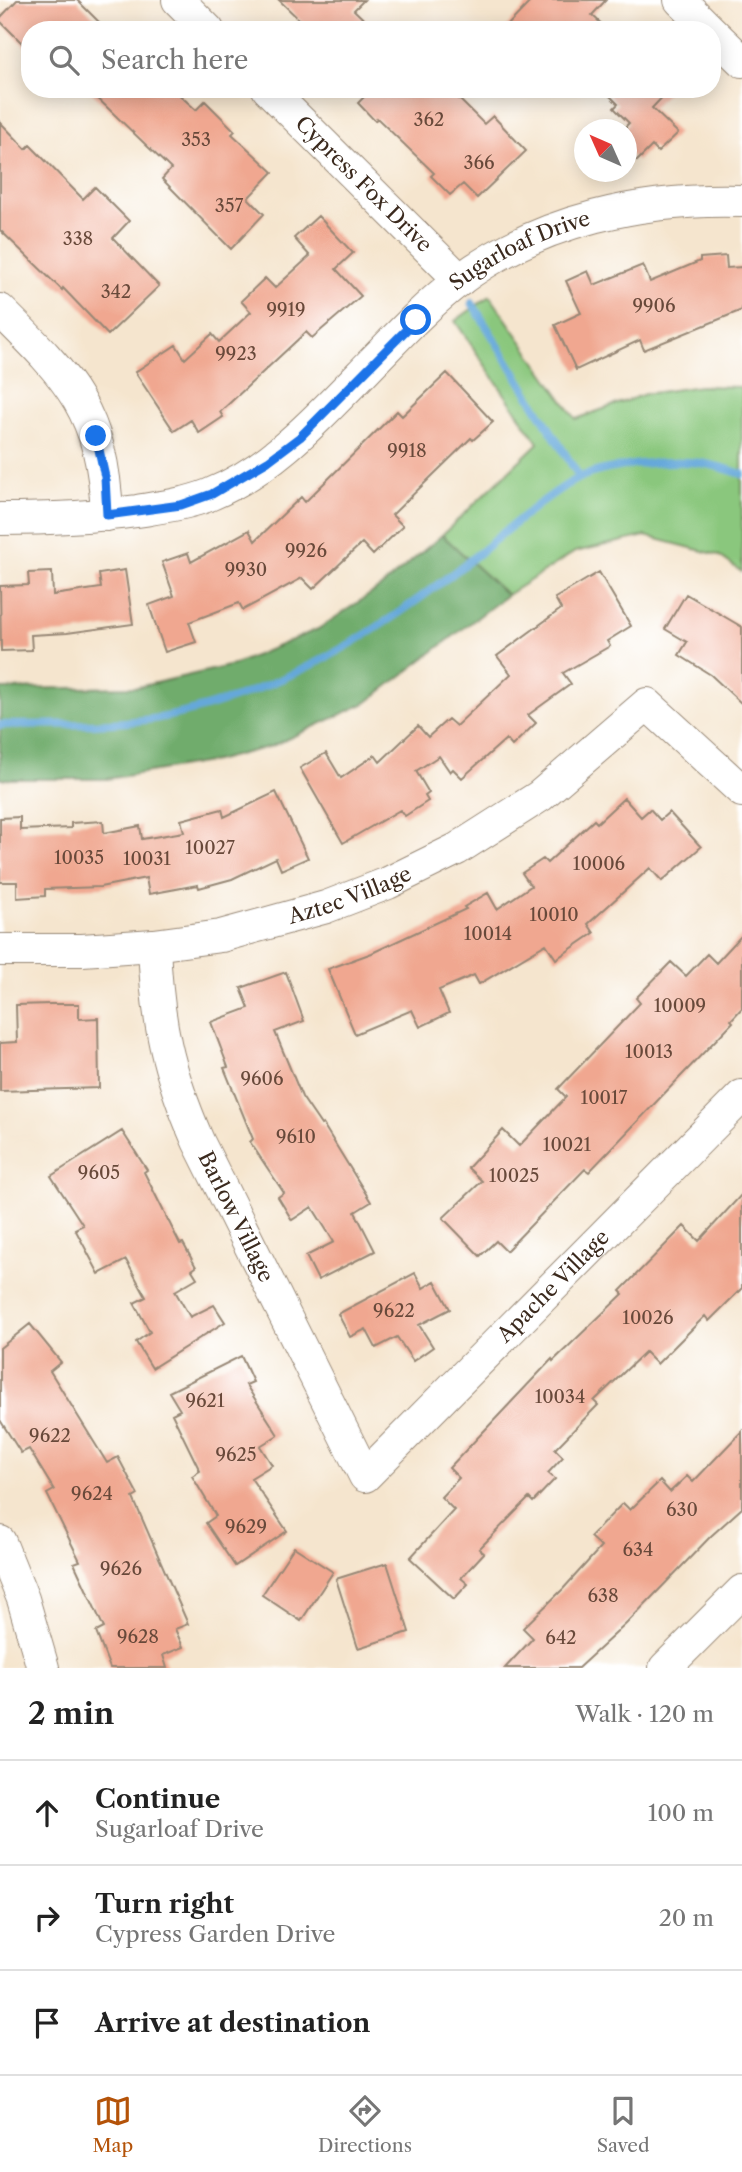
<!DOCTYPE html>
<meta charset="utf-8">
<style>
:root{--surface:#fff;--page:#f6f6f6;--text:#222;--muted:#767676;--line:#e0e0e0;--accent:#b45309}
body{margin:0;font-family:"Libre Caslon Text",serif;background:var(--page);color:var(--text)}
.compass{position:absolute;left:574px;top:119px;width:63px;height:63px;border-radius:50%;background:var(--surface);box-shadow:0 4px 18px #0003;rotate:315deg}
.stop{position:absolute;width:21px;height:21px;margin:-16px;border:5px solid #1a73e8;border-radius:50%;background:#fff}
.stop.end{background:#1a73e8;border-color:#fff;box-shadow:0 2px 7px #0008}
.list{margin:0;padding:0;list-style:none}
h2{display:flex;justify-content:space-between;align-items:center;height:91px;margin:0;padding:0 28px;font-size:30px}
h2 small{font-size:23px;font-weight:400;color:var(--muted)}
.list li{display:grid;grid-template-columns:46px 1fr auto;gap:21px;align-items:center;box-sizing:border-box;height:105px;padding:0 28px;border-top:2px solid var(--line)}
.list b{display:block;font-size:26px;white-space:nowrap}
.list p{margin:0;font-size:23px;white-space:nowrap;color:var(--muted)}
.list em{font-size:23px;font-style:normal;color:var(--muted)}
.icon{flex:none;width:38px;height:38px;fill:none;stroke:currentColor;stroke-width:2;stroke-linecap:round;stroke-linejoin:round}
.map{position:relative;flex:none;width:742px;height:1668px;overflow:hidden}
.search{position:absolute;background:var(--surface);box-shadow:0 4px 18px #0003;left:21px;right:21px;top:21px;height:77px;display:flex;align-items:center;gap:18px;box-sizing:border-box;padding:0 24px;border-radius:28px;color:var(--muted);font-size:26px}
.sheet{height:406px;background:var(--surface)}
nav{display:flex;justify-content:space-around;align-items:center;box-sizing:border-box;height:98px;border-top:2px solid var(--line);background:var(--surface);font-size:19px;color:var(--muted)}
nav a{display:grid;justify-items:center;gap:4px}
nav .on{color:var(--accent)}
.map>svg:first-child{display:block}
</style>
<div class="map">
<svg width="742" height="1668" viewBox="0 0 742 1668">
<rect width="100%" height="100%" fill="#fff"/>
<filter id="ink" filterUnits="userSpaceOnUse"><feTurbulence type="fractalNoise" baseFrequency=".0143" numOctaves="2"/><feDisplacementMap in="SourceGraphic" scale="14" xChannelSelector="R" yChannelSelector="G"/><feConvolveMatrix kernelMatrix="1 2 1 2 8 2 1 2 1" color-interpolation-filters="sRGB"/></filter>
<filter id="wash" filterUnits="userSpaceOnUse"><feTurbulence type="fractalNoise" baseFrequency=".00686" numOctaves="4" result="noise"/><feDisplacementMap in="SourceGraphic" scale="28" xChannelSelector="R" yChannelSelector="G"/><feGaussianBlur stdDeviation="1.57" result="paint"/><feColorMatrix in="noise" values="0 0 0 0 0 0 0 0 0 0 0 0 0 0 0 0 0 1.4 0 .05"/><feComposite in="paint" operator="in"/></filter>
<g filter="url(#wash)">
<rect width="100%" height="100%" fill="#f5e5ce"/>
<path fill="#8ac77d" stroke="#62784e" stroke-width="2" d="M490 296 576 419 645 394 700 386 742 387V572L718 555 645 536 575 552 507 595 442 535 538 443 455 321Z"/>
<path fill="#6fac6c" stroke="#556b45" stroke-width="2" d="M442 535 507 595 366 703 272 746 215 761 107 779H0V689L138 687 233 665 318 629 381 587Z"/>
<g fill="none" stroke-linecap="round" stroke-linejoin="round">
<path stroke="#65a8da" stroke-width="8" d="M472 303 580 478
M0 725C51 724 103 726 153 719 204 711 252 693 299 671 365 640 422 598 479 553 507 530 550 492 581 477 610 465 676 458 706 464 718 466 730 470 742 474"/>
</g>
<g id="blocks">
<path fill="#f0a790" d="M17 0H77L107 30H30V51L0 21V18Z
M279 0H364L354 10 375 30H310Z
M532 0H606L592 15 608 30H503Z
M88 89H173L196 110 205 101 235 131 232 134 273 172 248 198 264 214 231 249 162 179 171 169Z
M372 89H449L484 124 493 116 526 151 477 198 463 184 450 195 431 176 434 173 377 118 375 121 358 103Z
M603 89H670L652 108 678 133 658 152 652 146 637 161 626 151V126L629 123 614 108 618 104Z
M0 122 26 149 30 145 83 199 95 187 129 221 113 238 159 286 108 335 63 288 62 290 0 230Z
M318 216 353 253 336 269 361 296 312 338 306 332 220 412 223 417 199 433 191 420 174 431 135 372 176 345 185 359 212 334 219 342 251 312 241 301 265 278 275 288 310 256 294 238Z
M726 256 727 268 742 267V310L644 350 640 340 576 370 555 325 581 313 566 281 588 271 594 285 643 265 650 282 700 261V258Z
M447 373 493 422 473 440 471 438 392 515 403 526 373 555 362 543 313 589 302 578 243 610 239 603 189 622 196 642 165 652 149 605 174 596 162 562 188 553 191 562 249 530 255 541 301 497 305 502 397 411 402 416Z
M125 570 133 624 67 633 31 635 32 650 1 651 0 586 29 585 28 573 52 572 53 595 101 588 99 574Z
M599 572 631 626 607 641 610 646 563 673 571 684 528 715 536 723 512 746 506 739 462 778 453 769 450 772 439 756 416 771 429 793 425 796 428 801 405 816 400 810 343 843 300 768 326 753 341 778 375 755 380 762 418 726 428 737 448 719 456 726 511 674 497 656 561 609 555 598Z
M686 594 742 627V704L711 675 679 655 687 642 665 629Z
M276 792 308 858 281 870 276 858 232 879 199 888 198 885 149 894 146 878 100 887 45 889V896L17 898V882H0V818L20 817V830L71 828V823L103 821 104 833 140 826 142 839 184 832 181 820 222 809 224 817Z
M624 798 641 817 650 809 660 820 669 812 701 847 662 881 650 868 588 924 594 933 556 959 546 944 479 984 474 975 439 990 449 1013 420 1027 412 1010 355 1034 328 969 372 953 466 909 464 907 488 893 497 909 531 886 522 873 543 859 547 863 594 820 597 823Z
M742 935V1008L731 1020 733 1022 589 1172 585 1169 506 1251 496 1241 480 1256 443 1218 482 1181 468 1168 503 1130 519 1146 566 1097 558 1089 640 1003 636 998 671 962 686 976 707 954 716 963Z
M286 972 304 1021 275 1032 302 1097 321 1125 323 1124 371 1202 355 1212 375 1251 318 1280 306 1256 334 1242 312 1207 292 1220 278 1197 284 1193 250 1142 253 1139 224 1068 228 1067 211 1022 249 1008 241 988Z
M51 1004H79V1019L98 1018 99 1088 0 1091V1043L17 1042 16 1005Z
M122 1131 147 1170 144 1172 180 1244 183 1243 196 1267 192 1270 197 1278 175 1291 190 1317 214 1305 225 1322 152 1368 136 1342 150 1332 134 1303 146 1297 126 1260 99 1274 75 1229 83 1225 51 1176Z
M742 1194V1288L709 1321 705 1316 657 1364 645 1352 594 1401 598 1405 555 1449 563 1457 548 1473 555 1479 533 1502 529 1498 479 1549 484 1553 461 1578 468 1584 454 1599 410 1558 454 1510 441 1497 459 1478 449 1468 552 1359 553 1361 623 1294 620 1291 684 1226 699 1241Z
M415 1273 423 1288 435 1281 450 1309 419 1325 433 1347 413 1361 397 1337 376 1348 366 1329 350 1337 338 1314Z
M30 1324 61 1362 50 1371 107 1463 118 1457 138 1495 133 1498 188 1624 175 1629 183 1647 163 1655 167 1668H110L96 1632 104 1628 74 1563 80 1561 47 1494 54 1490 29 1449 21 1453 0 1420V1348Z
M241 1356 253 1382 246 1385 278 1435 260 1446 272 1465 251 1478 287 1531 235 1566 206 1523 216 1516 192 1476 200 1471 172 1414 180 1410 169 1392Z
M742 1431V1508L711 1536 626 1624 578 1668H505L533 1638 523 1628 563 1589 601 1547 590 1537 623 1503 630 1510 660 1481 670 1492 687 1476 693 1482Z
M294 1547 333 1572 301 1621 262 1595Z
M387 1563 409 1632 358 1648 336 1579Z"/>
</g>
</g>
<g filter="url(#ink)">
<use href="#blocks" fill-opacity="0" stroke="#988876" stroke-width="2"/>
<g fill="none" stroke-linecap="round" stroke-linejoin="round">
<g stroke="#988876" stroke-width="34">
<g id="minor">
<path d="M178 0 208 30"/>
<path d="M680 0 710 30"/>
<path d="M712 32 742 61"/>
<path id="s1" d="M268 89 460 280"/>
<path d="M0 310C70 379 103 412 107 515"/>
<path id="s2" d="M0 519C46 519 92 517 137 511 162 507 186 504 209 495 271 470 316 420 361 374 393 341 425 306 461 279 542 219 644 198 742 201"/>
<path id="s3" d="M154 945C157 1022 167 1070 198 1141L365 1476 742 1096"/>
<path id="s4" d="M0 950H82L154 945 221 936 326 907 388 883 457 849 540 796 647 704 742 791"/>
<path d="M0 1542 23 1599 43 1668"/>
<path d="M665 1668 742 1591"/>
</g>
</g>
<use href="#minor" stroke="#fff" stroke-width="32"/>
</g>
</g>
<g fill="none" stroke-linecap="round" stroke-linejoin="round" filter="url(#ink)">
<path stroke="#1a73e8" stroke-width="9" d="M96 436 105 477 107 515 181 505 212 494 268 461 300 437 416 320"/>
</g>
<g text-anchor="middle" stroke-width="5" stroke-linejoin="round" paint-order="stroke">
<g font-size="18" fill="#68493a">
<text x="429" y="126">362</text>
<text x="196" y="146">353</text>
<text x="479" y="169">366</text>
<text x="229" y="212">357</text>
<text x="78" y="245">338</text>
<text x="116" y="298">342</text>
<text x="654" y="312">9906</text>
<text x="286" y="316">9919</text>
<text x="236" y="360">9923</text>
<text x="407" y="457">9918</text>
<text x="306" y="557">9926</text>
<text x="246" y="576">9930</text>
<text x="210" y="854">10027</text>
<text x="79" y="864">10035</text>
<text x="147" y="865">10031</text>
<text x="599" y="870">10006</text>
<text x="554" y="921">10010</text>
<text x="488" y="940">10014</text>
<text x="680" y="1012">10009</text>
<text x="649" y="1058">10013</text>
<text x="262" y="1085">9606</text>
<text x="604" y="1104">10017</text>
<text x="296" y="1143">9610</text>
<text x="567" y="1151">10021</text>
<text x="99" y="1179">9605</text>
<text x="514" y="1182">10025</text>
<text x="394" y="1317">9622</text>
<text x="648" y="1324">10026</text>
<text x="560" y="1403">10034</text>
<text x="205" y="1407">9621</text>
<text x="50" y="1442">9622</text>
<text x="236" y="1461">9625</text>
<text x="92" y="1500">9624</text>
<text x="682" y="1516">630</text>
<text x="246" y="1533">9629</text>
<text x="638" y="1556">634</text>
<text x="121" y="1575">9626</text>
<text x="603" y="1602">638</text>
<text x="138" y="1643">9628</text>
<text x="561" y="1644">642</text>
</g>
<g font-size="21" fill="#3b2a1e" stroke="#fff">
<text dy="7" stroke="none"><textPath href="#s1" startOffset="135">Cypress Fox Drive</textPath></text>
<text dy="7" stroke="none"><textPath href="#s2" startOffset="611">Sugarloaf Drive</textPath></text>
<text dy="7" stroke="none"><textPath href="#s4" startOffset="357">Aztec Village</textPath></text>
<text dy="7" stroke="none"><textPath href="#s3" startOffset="287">Barlow Village</textPath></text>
<text dy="7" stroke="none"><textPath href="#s3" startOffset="844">Apache Village</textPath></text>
</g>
</g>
</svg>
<svg class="compass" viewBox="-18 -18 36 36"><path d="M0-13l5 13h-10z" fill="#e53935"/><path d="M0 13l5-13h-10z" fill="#767676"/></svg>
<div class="stop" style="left:416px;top:320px"></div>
<div class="stop end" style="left:96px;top:436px"></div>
<div class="search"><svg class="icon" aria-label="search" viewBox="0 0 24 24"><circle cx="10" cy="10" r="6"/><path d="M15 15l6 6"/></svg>Search here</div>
</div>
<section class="sheet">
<h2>2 min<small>Walk · 120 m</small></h2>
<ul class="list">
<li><svg class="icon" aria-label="ahead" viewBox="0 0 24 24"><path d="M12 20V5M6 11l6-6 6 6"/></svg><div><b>Continue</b><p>Sugarloaf Drive</p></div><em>100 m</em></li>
<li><svg class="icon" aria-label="right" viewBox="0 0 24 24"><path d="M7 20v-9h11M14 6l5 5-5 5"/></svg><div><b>Turn right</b><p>Cypress Garden Drive</p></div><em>20 m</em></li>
<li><svg class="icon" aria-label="arrive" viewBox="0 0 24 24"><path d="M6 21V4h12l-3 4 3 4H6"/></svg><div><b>Arrive at destination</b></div></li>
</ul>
</section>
<nav>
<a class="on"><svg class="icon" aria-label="map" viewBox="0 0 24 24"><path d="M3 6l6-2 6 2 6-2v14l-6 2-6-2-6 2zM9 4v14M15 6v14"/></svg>Map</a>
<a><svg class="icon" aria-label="directions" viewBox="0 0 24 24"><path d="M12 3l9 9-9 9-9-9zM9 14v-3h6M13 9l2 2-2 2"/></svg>Directions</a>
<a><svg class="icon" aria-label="saved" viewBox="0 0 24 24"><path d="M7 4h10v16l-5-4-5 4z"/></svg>Saved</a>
</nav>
